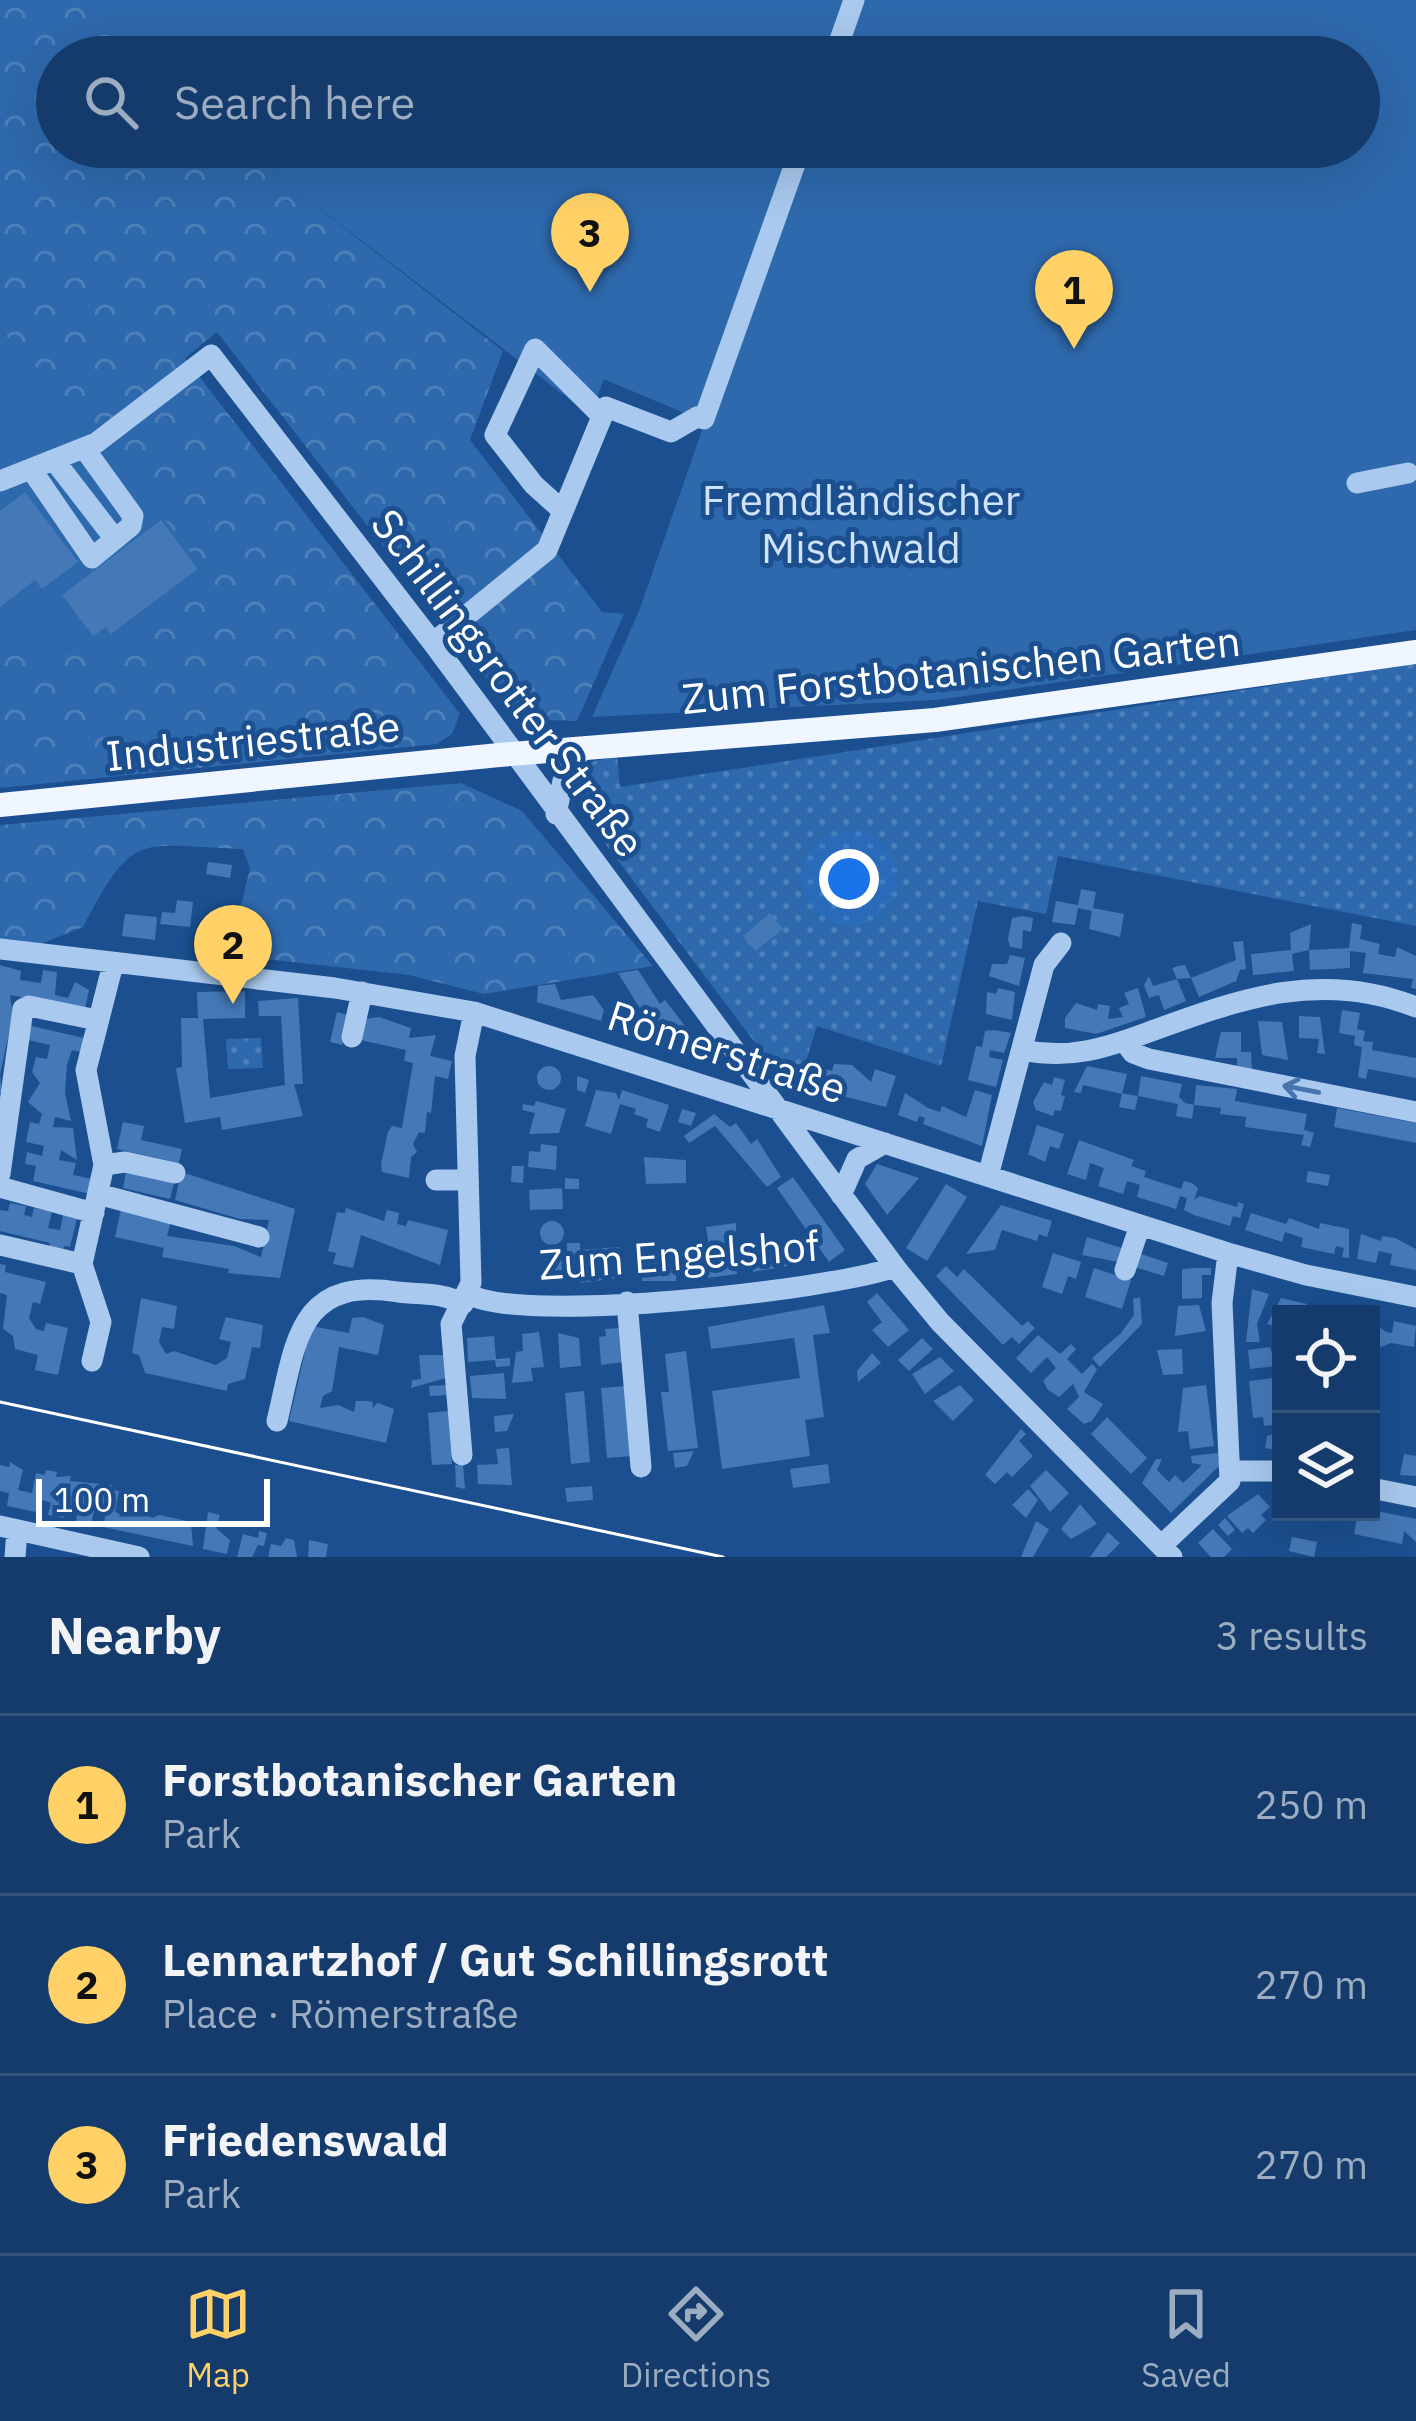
<!DOCTYPE html>
<meta charset="utf-8">
<style>
:root{--surface:#143b6b;--page:#1d4271;--text:#f1f3f6;--muted:#9dadc1;--line:#33557e;--accent:#ffd166}
body{margin:0;font-family:"IBM Plex Sans",sans-serif;background:var(--page);color:var(--text)}
.controls{position:absolute;right:36px;bottom:36px;display:grid;overflow:hidden;border-radius:0px;box-shadow:0 12px 48px #0002}
.controls button{width:108px;height:108px;display:grid;place-items:center;padding:0;border:0;border-bottom:3px solid var(--line);background:var(--surface);color:var(--text);font:60px sans-serif}
.scale{position:absolute;left:36px;bottom:30px;width:234px;box-sizing:border-box;padding-left:12px;border:6px solid #fff;border-top:0;font-size:33px;line-height:42px;white-space:nowrap;color:#fff;-webkit-text-stroke:9px #1b4f8f;paint-order:stroke}
.you{position:absolute;left:849px;top:879px;width:42px;height:42px;margin:-30px;border:9px solid #fff;border-radius:50%;background:#1a73e8;box-shadow:0 0 0 18px #1a73e833}
.badge{display:grid;place-items:center;width:78px;height:78px;border-radius:50%;background:var(--accent);color:#111;font-size:39px;font-weight:700}
.pin{position:absolute;translate:-50% -99px;filter:drop-shadow(0 3px 6px #0008)}
.pin::after{content:'';position:absolute;top:63px;width:42px;height:36px;background:inherit;clip-path:polygon(0 0,100% 0,50% 100%)}
.list{margin:0;padding:0;list-style:none}
h2{display:flex;justify-content:space-between;align-items:center;height:156px;margin:0;padding:0 48px;font-size:51px}
h2 small{font-size:39px;font-weight:400;color:var(--muted)}
.list li{display:grid;grid-template-columns:78px 1fr auto;gap:36px;align-items:center;box-sizing:border-box;height:180px;padding:0 48px;border-top:3px solid var(--line)}
.list b{display:block;font-size:45px;white-space:nowrap}
.list p{margin:0;font-size:39px;white-space:nowrap;color:var(--muted)}
.list em{font-size:39px;font-style:normal;color:var(--muted)}
.icon{flex:none;width:66px;height:66px;fill:none;stroke:currentColor;stroke-width:2;stroke-linecap:round;stroke-linejoin:round}
.map{position:relative;flex:none;width:1416px;height:1557px;overflow:hidden}
.search{position:absolute;background:var(--surface);box-shadow:0 12px 48px #0002;left:36px;right:36px;top:36px;height:132px;display:flex;align-items:center;gap:30px;box-sizing:border-box;padding:0 42px;border-radius:66px;color:var(--muted);font-size:45px}
.sheet{height:696px;background:var(--surface)}
nav{display:flex;justify-content:space-around;align-items:center;box-sizing:border-box;height:168px;border-top:3px solid var(--line);background:var(--surface);font-size:33px;color:var(--muted)}
nav a{display:grid;justify-items:center;gap:6px}
nav .on{color:var(--accent)}
.map>svg:first-child{display:block}
</style>
<div class="map">
<svg width="1416" height="1557" viewBox="0 0 1416 1557">
<defs>
<pattern id="grass-dots" width="8" height="8" patternUnits="userSpaceOnUse" patternTransform="scale(3)"><rect width="8" height="8" fill="#2e69ad"/><path d="M2 2h.1M6 6h.1" fill="none" stroke="#4d80b9" stroke-width="1.8" stroke-linecap="round"/></pattern>
<pattern id="forest-crowns" width="20" height="18" patternUnits="userSpaceOnUse" patternTransform="scale(3)"><rect width="20" height="18" fill="#2e69ad"/><path d="M2 6a3 3 0 1 1 6 0M12 15a3 3 0 1 1 6 0" fill="none" stroke="#4d80b9"/></pattern>
</defs>
<rect width="100%" height="100%" fill="#1b4f8f"/>
<path fill="url(#grass-dots)" d="M1416 663V926L1058 856 1046 914 978 901 941 1066 817 1026 795 1096 595 830 573 777 594 761 617 757 620 787Z
M261 1038 263 1068 228 1069 226 1039Z"/>
<path fill="url(#forest-crowns)" d="M0 0H108L165 57H57V147H254L299 193 503 351 470 440 602 612 624 614 577 721 543 720 501 698 217 332 185 358 460 714 452 734 437 744 0 788V656L136 641 87 420 0 330Z
M461 783 522 811 653 966 484 994 409 975 229 955 250 869 243 849C138 846 135 828 83 927L38 945 0 940V825Z"/>
<path fill="#2e69ad" d="M108 0H1416V630L937 700 592 717 639 611 705 422 604 379 590 415 299 193 254 147H1359V57H165Z
M0 330 87 420 211 579 136 641 0 656Z"/>
<path fill="#4478b7" d="M25 492 78 562 42 589 35 580 0 607V511Z
M161 520 198 569 111 634 106 627 93 636 62 595Z
M208 862 232 865 230 878 206 874Z
M1081 889 1096 892 1093 908 1124 914 1120 937 1089 929 1092 911 1078 908 1075 925 1052 922 1056 901 1078 905Z
M177 900 193 902 190 927 160 924 162 912 175 913Z
M770 913 783 929 755 951 743 936Z
M125 914 157 917 155 940 122 936Z
M1022 916 1033 918 1031 932 1023 930 1022 949 1010 947 1008 939 1012 918Z
M1352 923 1362 925 1360 939 1380 944 1378 954 1395 957 1397 947 1416 956V989L1411 988 1413 979 1363 973 1366 953 1350 951V968L1310 970 1309 950 1349 948Z
M1311 924 1309 950 1292 954 1294 971 1253 975 1251 954 1291 950 1290 933Z
M1243 941 1246 969 1240 970 1236 981 1199 997 1191 978 1177 979 1172 968 1178 966 1185 965 1191 978 1236 960 1233 942Z
M1010 955 1025 958 1019 986 989 976 992 964H1007Z
M0 965 21 971 20 980 41 983 43 970 57 972 55 995 68 998 75 982 89 990 85 1009 10 995 13 1014 0 1075 2 1092H0Z
M638 970 660 1004 665 1000 700 1045 687 1054 650 1012 644 1015 618 973Z
M1149 976 1153 986 1177 979 1186 1001 1164 1010 1159 995 1149 998 1144 985Z
M555 984 561 1000 593 995 604 1010 601 1021 537 1002 538 986Z
M998 988 1015 992 1012 1020 986 1014 987 992 996 994Z
M1138 988 1146 1017 1096 1034 1065 1028V1018L1076 1003 1097 1010 1098 1004 1110 1006 1108 1019 1123 1017 1119 1008 1129 1004 1124 993Z
M245 991V1018L203 1019 210 1098 285 1085 281 1016H259L258 1001 298 998 303 1084H294L303 1116 222 1130 220 1117 185 1123 176 1068 182 1067 181 1018H198L197 992Z
M1342 1010 1360 1013 1357 1029 1365 1031 1363 1041 1373 1042 1372 1050 1416 1058V1078L1368 1069 1366 1079 1358 1077 1362 1047 1354 1045 1355 1036 1339 1033Z
M337 1012 348 1015 342 1045 330 1042Z
M1299 1016 1320 1017 1325 1054 1317 1053 1319 1039 1299 1038Z
M379 1017 411 1028 409 1038 436 1035 430 1056 452 1061 448 1079 435 1076 431 1113 427 1112 425 1133 419 1132 413 1144 417 1152 411 1157 409 1178 382 1172 381 1164 388 1132 392 1126 402 1128 413 1063 404 1061 406 1050 360 1040 365 1019Z
M1258 1021 1282 1022 1288 1060 1262 1055Z
M27 1025 84 1038 81 1052 72 1050 67 1064 65 1093 71 1121 55 1117 53 1127 73 1128 77 1160 61 1150 59 1160 76 1163 73 1175 92 1179 90 1194 33 1181 36 1166 25 1164 27 1152 42 1156 44 1146 26 1142 30 1122 39 1124 42 1114 28 1102 40 1083 32 1072 36 1057 47 1059 50 1045 24 1039Z
M994 1030 1011 1033 1004 1053 990 1050 989 1057 1003 1060 996 1087 968 1080 976 1046 982 1047 985 1031Z
M1221 1032H1241V1052H1251L1252 1070H1237V1058H1215Z
M805 1063 832 1071 834 1064 852 1065 871 1082 875 1069 896 1076 886 1107 798 1085Z
M1087 1066 1127 1074 1122 1094 1083 1085 1081 1093 1074 1092Z
M537 1078a12 12 0 1 1 24 0a12 12 0 1 1-24 0Z
M577 1076 589 1080 585 1093 577 1090Z
M1141 1076 1182 1084 1179 1097 1185 1103 1194 1105 1196 1085 1237 1089 1235 1101 1307 1114 1304 1130 1314 1133 1310 1147 1301 1145 1304 1135 1245 1127 1246 1117 1220 1114 1221 1108 1194 1105 1192 1119 1176 1116 1178 1104 1138 1096Z
M1054 1077 1065 1080 1061 1095 1065 1096 1061 1111 1055 1110 1053 1116 1036 1110 1033 1102 1044 1082 1052 1085Z
M596 1090 616 1093 619 1100 622 1090 669 1105 660 1132 646 1127 648 1119 634 1114 636 1109 620 1104 611 1134 585 1126Z
M975 1090 992 1095 982 1146 923 1124 925 1118 919 1116 917 1122 898 1115 905 1093 928 1108 940 1112 942 1106 966 1117Z
M1122 1093 1138 1096 1135 1110 1119 1107Z
M536 1101 566 1109 559 1133 529 1134 535 1113 522 1110 523 1104 534 1106Z
M1337 1108 1416 1123V1143L1334 1127Z
M682 1109 696 1113 691 1126 678 1122Z
M714 1114 730 1127 736 1123 751 1144 757 1139 781 1177 767 1187 715 1126 689 1143 684 1136Z
M123 1122 144 1126 141 1140 182 1149 179 1163 117 1149Z
M1037 1125 1064 1134 1059 1149 1050 1146 1045 1162 1028 1154Z
M1079 1140 1134 1160 1131 1166 1146 1171 1144 1177 1181 1189 1184 1181 1192 1183 1198 1188 1194 1200 1200 1196 1237 1207 1238 1202 1244 1204 1240 1218 1233 1216 1230 1226 1194 1215 1184 1210 1187 1198 1180 1196 1176 1209 1137 1197 1140 1185 1127 1181 1123 1194 1098 1186 1104 1168 1090 1163 1086 1180 1067 1174Z
M541 1144 557 1146 556 1170 528 1167 529 1151 540 1152Z
M644 1157 686 1160V1183L646 1184Z
M877 1164 919 1178 887 1215 865 1184Z
M512 1166H524L523 1183 511 1182Z
M1308 1171 1330 1175 1328 1186 1306 1182Z
M126 1172 174 1183 170 1199 123 1188Z
M188 1174 295 1209 280 1278 228 1273 229 1269 162 1257 164 1248 115 1237 121 1209 171 1221 167 1236 234 1246 261 1257 269 1220 240 1219 175 1200 180 1177Z
M793 1177 845 1250 829 1262 777 1188Z
M565 1178 579 1179V1189H565Z
M946 1184 967 1197 927 1261 906 1248Z
M562 1188 563 1209 530 1210 529 1190Z
M10 1203 26 1206 24 1215 32 1217 34 1208 52 1212 48 1228 60 1230 63 1215 77 1218 70 1247 64 1246 62 1253 49 1250 50 1243 0 1231V1210L8 1211Z
M1001 1205 1052 1221 1047 1237 1039 1234 1037 1241 1002 1230 995 1250 966 1254Z
M346 1208 384 1221 387 1210 399 1213 397 1224 406 1226 408 1220 448 1230 440 1265 361 1235 353 1268 333 1264 336 1253 328 1251 337 1212 345 1213Z
M1251 1213 1286 1224 1289 1218 1319 1229 1320 1223 1349 1229V1258L1342 1257 1344 1248 1336 1246 1334 1254 1301 1247 1303 1238 1285 1232 1282 1242 1245 1230Z
M540 1233a12 12 0 1 1 24 0a12 12 0 1 1-24 0Z
M736 1223 737 1274 698 1279 687 1264 676 1265V1281H642L641 1256 675 1255V1250L710 1254 706 1227Z
M1361 1234 1381 1241 1382 1236 1395 1238 1416 1249V1270L1390 1265 1392 1254 1379 1251 1376 1263 1357 1259Z
M1087 1237 1128 1250 1124 1263 1082 1255Z
M567 1243H580V1250L619 1247V1278L580 1283V1264H568L567 1282 547 1283 545 1259 567 1258Z
M776 1248 786 1251 788 1266 753 1272 751 1255Z
M1135 1252 1168 1263 1164 1276 1131 1266Z
M1053 1253 1081 1262 1076 1279 1068 1276 1062 1294 1042 1287Z
M0 1264 6 1265 5 1272 46 1282 40 1304 33 1302 29 1318 36 1329 44 1331 46 1323 68 1328 58 1375 35 1370 38 1355 15 1349 13 1336 3 1329 7 1295 0 1293Z
M946 1266 957 1277 964 1269 1022 1326 1028 1321 1035 1328 1019 1344 1012 1337 1003 1345 936 1276Z
M1094 1268 1131 1280 1122 1309 1085 1297Z
M1195 1268H1211V1275H1202V1298L1182 1299V1269Z
M1252 1289 1269 1294 1257 1324 1260 1342H1246Z
M877 1293 909 1330 888 1347 872 1330 882 1322 867 1302Z
M1140 1297 1142 1324 1100 1367 1092 1358 1121 1333 1134 1315 1133 1299Z
M141 1298 177 1306 174 1329 162 1327 159 1342 166 1354 174 1351 216 1365 227 1358 231 1342 219 1339 226 1317 263 1325 260 1348 252 1347 245 1379 228 1384 227 1391 145 1373 139 1355 132 1353Z
M1281 1298 1307 1304 1305 1314H1281L1278 1327 1267 1324Z
M824 1305 830 1333 813 1335 824 1417 805 1420 810 1456 722 1469 712 1391 800 1378 794 1338 711 1349 708 1327Z
M1199 1305 1206 1331 1175 1336 1178 1306Z
M1371 1316 1379 1318 1378 1326 1386 1332 1392 1333 1394 1321 1416 1326 1414 1347 1391 1343 1371 1351Z
M363 1317 384 1325 378 1355 339 1347 332 1391 323 1396 320 1408 338 1405 354 1412 356 1401H367L373 1402 372 1408 378 1403 394 1409 386 1443 289 1421 311 1326 349 1333 352 1318Z
M621 1328 624 1362 601 1365 599 1337 606 1336 605 1329Z
M539 1332 544 1367 531 1368 533 1381 512 1383 516 1352 523 1351 522 1334Z
M558 1333 579 1338 581 1366 560 1368Z
M1038 1335 1060 1354 1071 1344 1076 1349 1067 1359 1082 1374 1092 1364 1097 1369 1084 1392 1103 1404 1092 1421 1084 1424 1067 1409 1079 1397 1073 1384 1059 1397 1048 1390 1043 1381 1056 1368 1047 1357 1031 1373 1016 1358Z
M494 1336 496 1359 510 1358V1366L496 1367 495 1360 468 1362 467 1338Z
M922 1338 933 1349 909 1371 898 1360Z
M1270 1347 1276 1366 1250 1369 1248 1350Z
M1182 1349 1183 1374 1163 1375 1157 1350Z
M686 1351 698 1448 668 1451 661 1392H669L665 1354Z
M872 1353 881 1363 858 1382 857 1371Z
M419 1355H444L446 1378 411 1388 412 1380 421 1379Z
M940 1357 954 1371 925 1394 912 1374Z
M504 1373 506 1399 472 1398 470 1376Z
M1273 1378 1281 1424 1264 1426 1263 1417 1253 1418 1249 1381Z
M446 1385 447 1395 430 1396 429 1386Z
M960 1385 974 1400 953 1421 933 1401Z
M1206 1385 1214 1446 1190 1449 1188 1431 1178 1432 1183 1388Z
M626 1386 633 1456 607 1458 601 1388Z
M584 1391 590 1462 571 1464 565 1393Z
M448 1411 452 1464 432 1465 428 1413Z
M514 1414 507 1431 495 1432 494 1416Z
M1107 1417 1147 1458 1131 1474 1091 1434Z
M1021 1429 1026 1434 1019 1441 1033 1456 1012 1477 1007 1472 995 1484 985 1475Z
M1275 1433 1281 1434V1451L1265 1448 1267 1436Z
M509 1448 512 1485 478 1484 477 1465 498 1464 496 1449Z
M694 1451 687 1466 675 1468 673 1453Z
M1218 1453 1219 1466 1171 1513 1142 1483 1156 1459H1162L1157 1470 1169 1482 1175 1475 1183 1483 1202 1465 1192 1463 1191 1456Z
M1404 1454 1416 1456V1476L1400 1475Z
M10 1462 23 1470 18 1490 32 1493 36 1473 45 1475 46 1470 57 1472 56 1477 71 1476 70 1481 112 1485 111 1490 119 1491 115 1512 128 1517 132 1499 148 1503 146 1513 152 1518 160 1515 191 1522 193 1546 103 1527 105 1517 100 1513 94 1512 91 1524 76 1521 78 1509 72 1507 67 1506 64 1518 48 1515 51 1503 45 1501 39 1500 36 1512 7 1506 9 1493 0 1491V1465L9 1467Z
M828 1464 830 1483 793 1488 790 1469Z
M455 1465H463L465 1489 456 1487Z
M1046 1470 1069 1493 1050 1512 1030 1486Z
M592 1486 593 1500 567 1502 565 1488Z
M1028 1489 1038 1500 1026 1518 1012 1505Z
M1258 1494 1270 1507 1261 1515 1266 1520 1253 1533 1248 1528 1242 1533 1227 1516Z
M1080 1504 1097 1524 1071 1539 1061 1529Z
M1371 1510 1416 1519V1542L1404 1531 1402 1544 1354 1534 1358 1512Z
M208 1512 220 1515 216 1528 230 1540 227 1554 203 1549Z
M1225 1518 1235 1530 1228 1536 1218 1525Z
M1036 1521 1049 1529 1033 1557H1021Z
M1213 1529 1232 1549 1224 1557H1211L1198 1543Z
M259 1531 267 1533 264 1546 258 1545 252 1557H237L243 1534 258 1538Z
M1108 1532 1120 1543 1106 1557H1090Z
M1292 1537 1317 1542 1314 1557 1289 1551Z
M286 1538 294 1540 297 1557H268L271 1544 281 1546Z
M309 1540 328 1544 326 1557H308Z"/>
<g fill="none" stroke-linecap="round" stroke-linejoin="round">
<path stroke="#a9c9ee" stroke-width="21" d="M834 57 854 0
M54 460 115 539
M31 469 92 558 131 526 133 516 84 448
M0 481 96 443 211 355 433 643 898 1271 940 1322 1172 1557
M1357 483 1408 473
M563 511 534 485 495 435 535 349 599 413
M433 643 547 550 606 407 671 432 697 417 704 419 801 147
M556 814 563 781 581 750
M0 949 335 988 474 1012 1228 1253 1306 1275 1416 1297
M352 1037 362 992
M1124 1041 1133 1053 1149 1059 1416 1112
M1023 1050C1069 1060 1106 1048 1149 1032 1240 999 1321 969 1416 1007
M104 1165 125 1162 175 1173
M0 1174 23 1009 29 1006 97 1020
M988 1176 1044 965 1061 943
M436 1180H468
M0 1187 94 1213
M98 1194 259 1237
M841 1195 857 1159 885 1143
M0 1245 82 1264
M1125 1270 1140 1225
M469 1294C520 1325 832 1290 895 1267
M627 1302 641 1467
M92 1361 101 1322 82 1264 104 1165 86 1070 113 964
M277 1421C296 1343 297 1276 398 1292 422 1295 442 1292 463 1304
M462 1455 451 1324 471 1283 465 1056 474 1012
M1232 1471H1281
M1371 1488 1416 1497
M0 1526 139 1557
M1161 1546 1230 1481 1222 1303 1228 1253
M15 1557 17 1530"/>
<path stroke="#f0f6ff" stroke-width="24" d="M0 805 499 755 935 720 1416 652"/>
<path stroke="#fff" stroke-width="3" d="M0 1402 723 1557"/>
</g>
<defs><path id="oneway-shaft" d="M-6 0H5M1.5-3L5.5 0L1.5 3" fill="none" stroke-width="1.6" stroke-linecap="round" stroke-linejoin="round" transform="scale(3)"/></defs>
<use stroke="#4674ac" href="#oneway-shaft" transform="translate(1301 1089) rotate(-169)"/>
<g text-anchor="middle" stroke-width="10" stroke-linejoin="round" paint-order="stroke">
<g font-size="42" fill="#cfe3fa" stroke="#1b4f8f">
<text x="861" y="515">Fremdländischer<tspan x="861" dy="48">Mischwald</tspan></text>
</g>
<g font-size="42" fill="#fff" stroke="#1b4f8f">
<text transform="translate(961 670) rotate(-6)" y="15">Zum Forstbotanischen Garten</text>
<text transform="translate(508 683) rotate(53)" y="15">Schillingsrotter Straße</text>
<text transform="translate(253 741) rotate(-6)" y="15">Industriestraße</text>
<text transform="translate(727 1052) rotate(18)" y="15">Römerstraße</text>
<text transform="translate(679 1255) rotate(-4)" y="15">Zum Engelshof</text>
</g>
</g>
</svg>
<div class="controls">
<button><svg class="icon" aria-label="locate" viewBox="0 0 24 24"><circle cx="12" cy="12" r="6"/><path d="M12 2v4M12 18v4M2 12h4M18 12h4"/></svg></button>
<button><svg class="icon" aria-label="layers" viewBox="0 0 24 24"><path d="M12 4l9 5-9 5-9-5zM3 14l9 5 9-5"/></svg></button>
</div>
<div class="scale">100 m</div>
<div class="you"></div>
<div class="pin badge" style="left:1074px;top:349px">1</div>
<div class="pin badge" style="left:233px;top:1004px">2</div>
<div class="pin badge" style="left:590px;top:292px">3</div>
<div class="search"><svg class="icon" aria-label="search" viewBox="0 0 24 24"><circle cx="10" cy="10" r="6"/><path d="M15 15l6 6"/></svg>Search here</div>
</div>
<section class="sheet">
<h2>Nearby<small>3 results</small></h2>
<ul class="list">
<li><span class="badge">1</span><div><b>Forstbotanischer Garten</b><p>Park</p></div><em>250 m</em></li>
<li><span class="badge">2</span><div><b>Lennartzhof / Gut Schillingsrott</b><p>Place · Römerstraße</p></div><em>270 m</em></li>
<li><span class="badge">3</span><div><b>Friedenswald</b><p>Park</p></div><em>270 m</em></li>
</ul>
</section>
<nav>
<a class="on"><svg class="icon" aria-label="map" viewBox="0 0 24 24"><path d="M3 6l6-2 6 2 6-2v14l-6 2-6-2-6 2zM9 4v14M15 6v14"/></svg>Map</a>
<a><svg class="icon" aria-label="directions" viewBox="0 0 24 24"><path d="M12 3l9 9-9 9-9-9zM9 14v-3h6M13 9l2 2-2 2"/></svg>Directions</a>
<a><svg class="icon" aria-label="saved" viewBox="0 0 24 24"><path d="M7 4h10v16l-5-4-5 4z"/></svg>Saved</a>
</nav>
